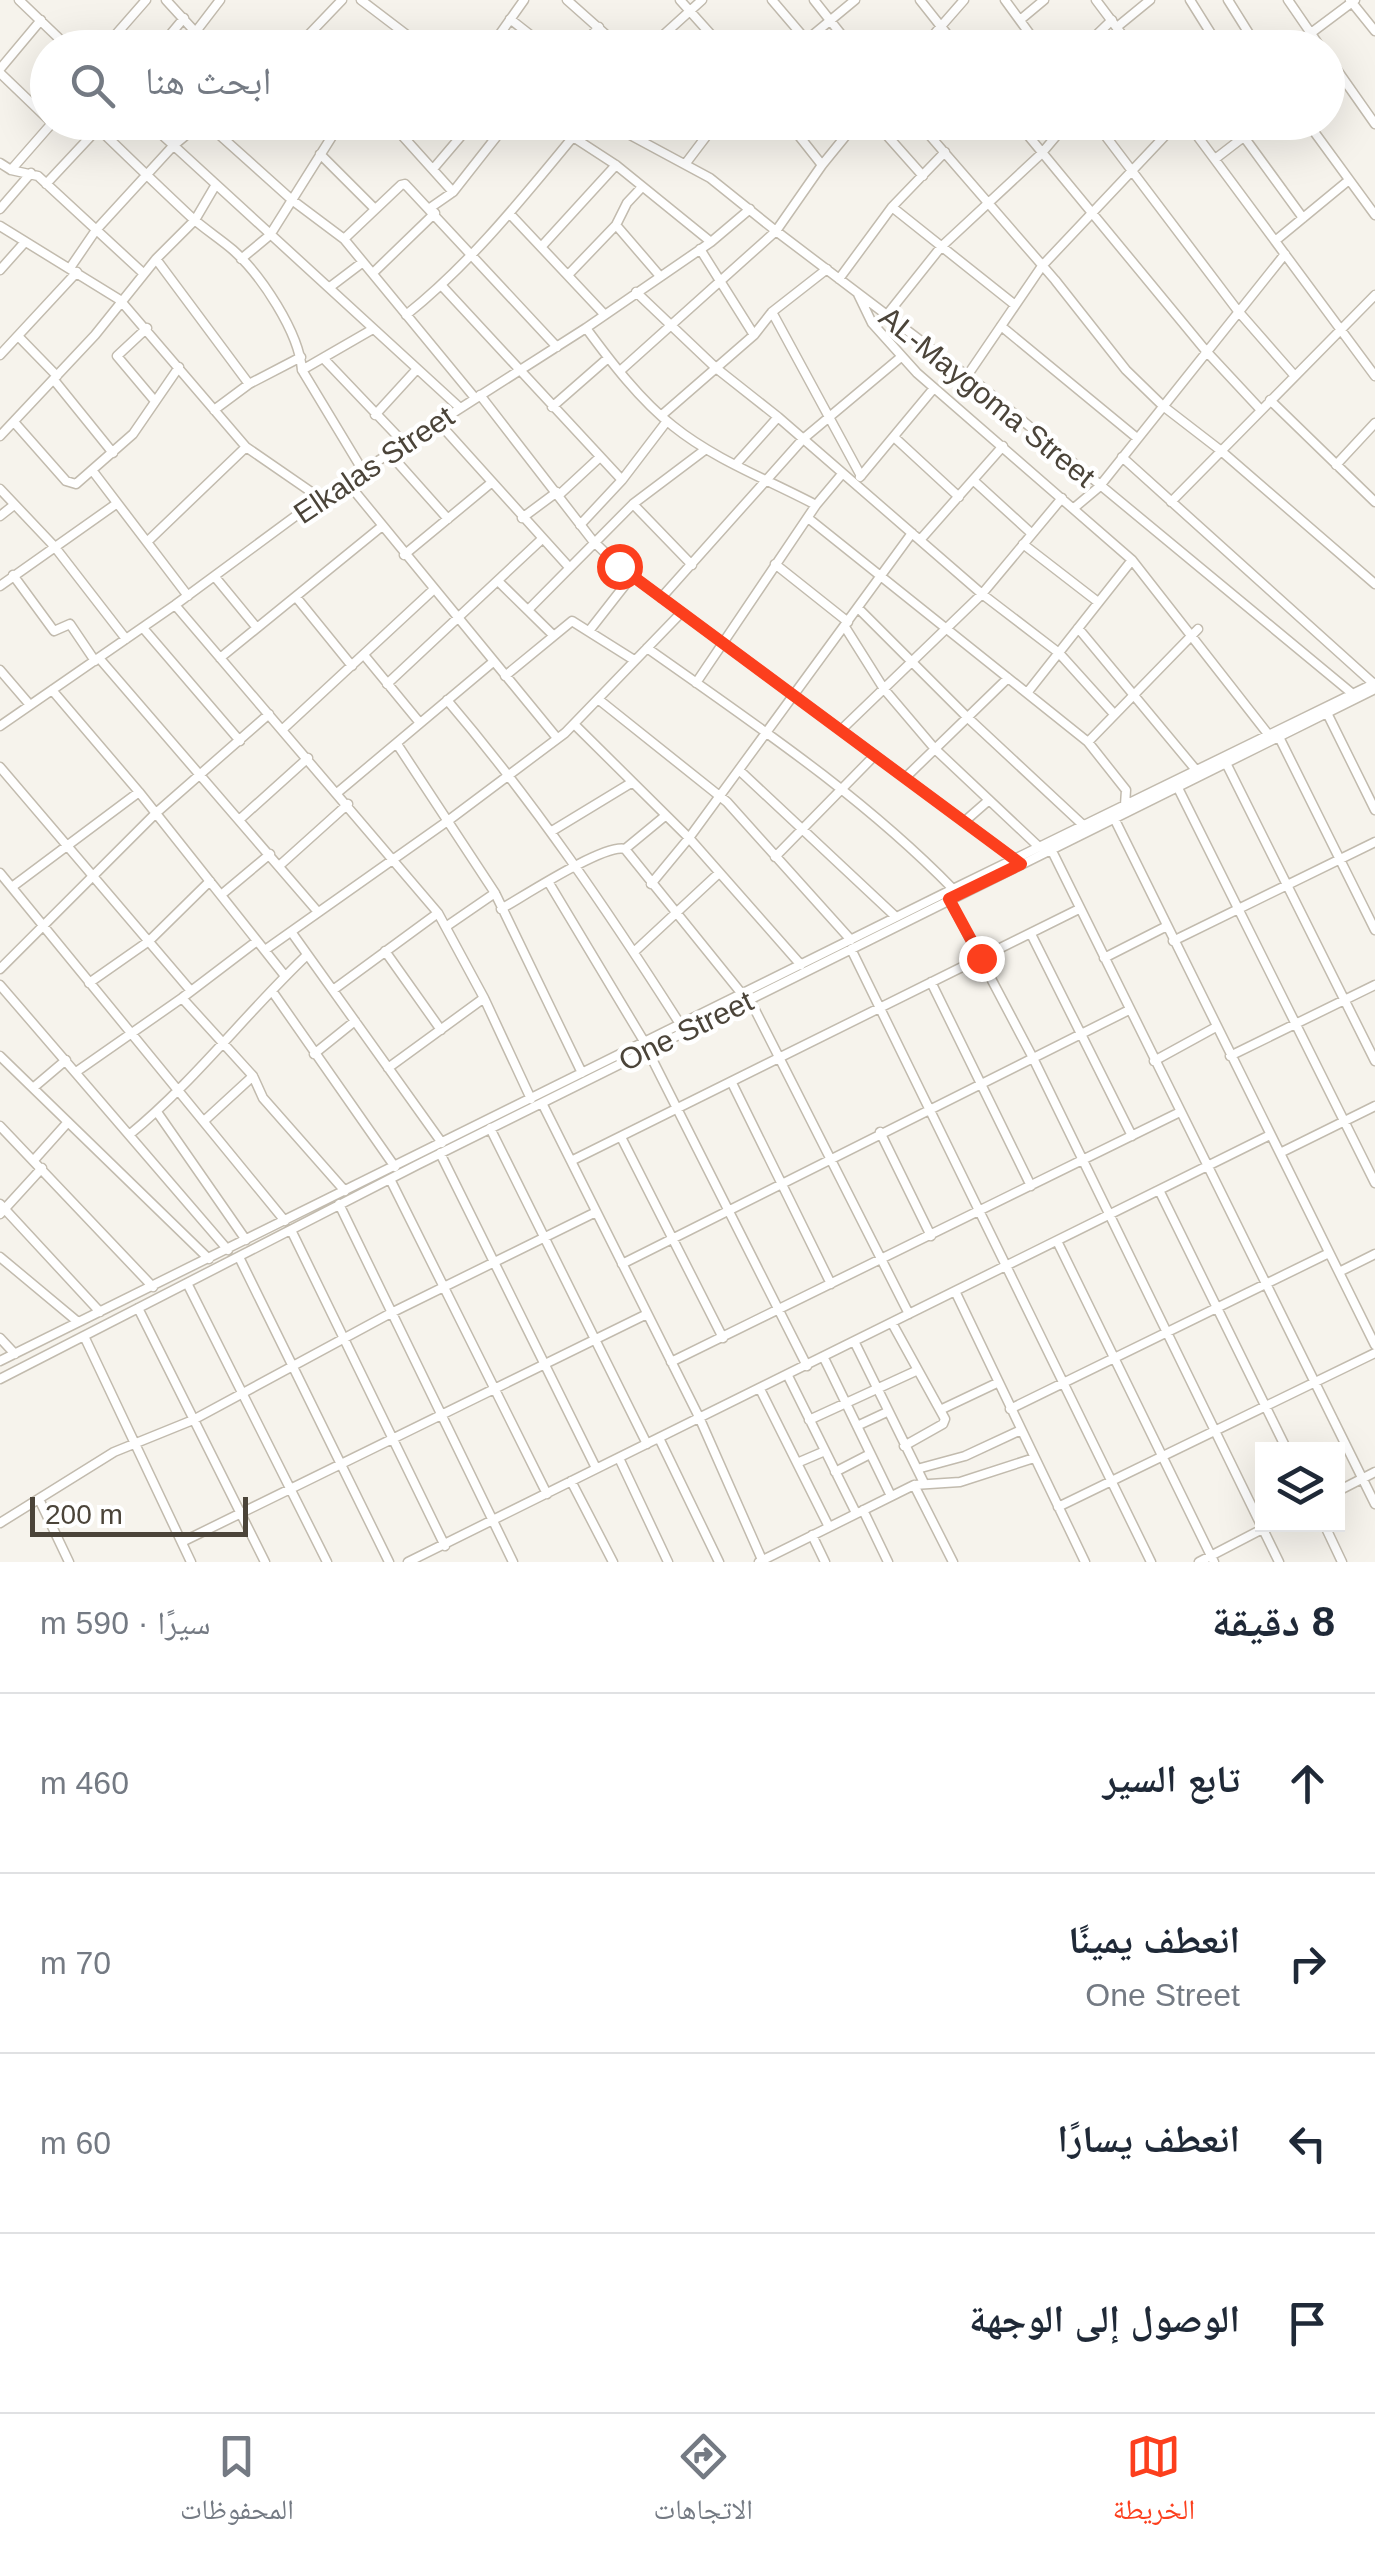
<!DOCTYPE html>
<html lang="ar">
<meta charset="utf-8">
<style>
:root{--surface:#fff;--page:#f6f6f7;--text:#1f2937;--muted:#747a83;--line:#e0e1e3;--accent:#fc3f1d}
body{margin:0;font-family:Arial,"Noto Naskh Arabic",sans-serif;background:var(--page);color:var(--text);direction:rtl}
.controls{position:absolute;right:30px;bottom:30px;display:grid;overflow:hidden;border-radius:0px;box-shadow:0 10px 40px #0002}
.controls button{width:90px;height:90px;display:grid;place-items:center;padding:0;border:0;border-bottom:2px solid var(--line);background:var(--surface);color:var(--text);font:50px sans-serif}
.scale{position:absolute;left:30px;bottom:25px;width:218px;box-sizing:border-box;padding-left:10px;border:5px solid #4b4439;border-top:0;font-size:28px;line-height:35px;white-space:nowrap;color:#4b4439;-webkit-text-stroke:8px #fff;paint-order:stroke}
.stop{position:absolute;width:30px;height:30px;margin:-22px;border:8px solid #fc3f1d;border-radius:50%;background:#fff}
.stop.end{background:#fc3f1d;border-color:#fff;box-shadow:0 2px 10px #0008}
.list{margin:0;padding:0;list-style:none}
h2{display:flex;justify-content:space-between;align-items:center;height:130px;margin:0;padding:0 40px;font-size:42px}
h2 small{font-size:32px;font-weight:400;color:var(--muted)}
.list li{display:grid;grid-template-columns:65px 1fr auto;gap:30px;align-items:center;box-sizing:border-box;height:180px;padding:0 40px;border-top:2px solid var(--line)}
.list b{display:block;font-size:38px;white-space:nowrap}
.list p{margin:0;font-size:32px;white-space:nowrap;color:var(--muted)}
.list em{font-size:32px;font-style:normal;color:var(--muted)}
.icon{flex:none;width:55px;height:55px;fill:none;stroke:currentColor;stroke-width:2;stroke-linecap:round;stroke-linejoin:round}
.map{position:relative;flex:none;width:1375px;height:1562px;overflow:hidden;direction:ltr}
.search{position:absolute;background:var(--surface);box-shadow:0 10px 40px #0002;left:30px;right:30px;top:30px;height:110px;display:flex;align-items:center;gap:25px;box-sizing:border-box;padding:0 35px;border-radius:55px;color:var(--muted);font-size:38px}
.sheet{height:850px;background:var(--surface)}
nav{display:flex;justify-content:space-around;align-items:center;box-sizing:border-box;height:140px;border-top:2px solid var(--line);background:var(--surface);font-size:28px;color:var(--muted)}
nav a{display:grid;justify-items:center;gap:5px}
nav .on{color:var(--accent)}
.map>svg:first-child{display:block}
</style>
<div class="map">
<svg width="1375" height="1562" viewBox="0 0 1375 1562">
<rect width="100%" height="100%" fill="#f6f3ec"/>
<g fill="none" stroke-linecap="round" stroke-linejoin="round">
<g stroke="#c2bbae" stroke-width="11">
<path id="minor" d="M19 0 69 48
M166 0 210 48
M361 0 424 48
M567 0 621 48
M680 0 723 48
M772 0 813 48
M814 0 852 48
M920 0 958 48
M1005 0 1040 48
M1096 0 1132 48
M1190 0 1220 48
M1228 0 1258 48
M1288 0 1321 48
M1350 0 1375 31
M510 19 547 48
M1020 20 1044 0
M1117 27 1150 0
M1311 33 1355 0
M194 34 220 0
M310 36 321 48
M104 48 146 0
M159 48 184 18
M296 48 342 0
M490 48 524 0
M580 48 599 27
M649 48 702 0
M797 48 855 0
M922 48 964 0
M1083 48 1112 20
M1328 57 1375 124
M0 69 41 20
M0 73 48 119
M148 122 459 407
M205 122 292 200 344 239 475 398
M390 122 453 192
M606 122 710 178 776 231 983 388 1354 695
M788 122 822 165
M875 122 923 176
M918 122 1055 280 1126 370 1163 406 1220 450 1375 584
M1017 122 1206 351 1260 409
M1095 122 1238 311 1294 375
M1187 122 1375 376
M1307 122 1375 215
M99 129C129 158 159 187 190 216 203 228 219 238 233 250 261 275 299 332 302 370
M573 137 616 165 711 242
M1244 137 1303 218
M320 154 375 209
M1215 159 1263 122
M0 163 11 170 38 176 143 273
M686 163 717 122
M433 169 473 122
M11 170 53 122
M46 184 104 122
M892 207 1015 305
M430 208 453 192 508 122
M0 209 31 173
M510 214 604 314
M616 225 659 275
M0 226 120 300 246 447 320 498
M344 239 401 185 405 184 557 347
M1275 241 1349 180
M542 246 616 165
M700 249 754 335
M156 259 249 384
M241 259 270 235 341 122
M70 268 96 230 173 146 202 122
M0 270 25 242
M373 273 435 213
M569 274 616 225 627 203 642 187
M839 279 892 207 945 152
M442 286 622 480
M330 287 363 262
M636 292 716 368 778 417 982 594 1059 653 1114 714
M858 294 872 323 917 373 1132 560 1268 734
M772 312 861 476
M406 315C470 264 521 200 573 137L579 122
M886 316 941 247 1041 154 1068 122
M1001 326 1137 438
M147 328 117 356 154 400
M586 328C611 362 640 400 673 426 715 460 769 480 816 505
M18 336 57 376
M0 355 77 272
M324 359 405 444
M620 371 776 231 822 165 857 122
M967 376 1042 266 1178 122
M54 380 113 453
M480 395 593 541 619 566 1016 860
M1270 400 1375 502
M552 407 608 358
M214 410 249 384 301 357
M375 415 417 369
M662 415 754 335 772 312 827 269
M14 422 66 481 76 484 133 434 179 367
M438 422 568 566
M0 436 95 335 156 259 195 220 215 186
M894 437 959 497
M390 454 448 519
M1122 457 1375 685
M736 464 778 417
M1336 465 1375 423
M92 470 188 596
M363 471 302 370 373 329
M860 477 934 388
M973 480 1031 533
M347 482 557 738
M0 489 54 546 126 639
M559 495 600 457
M1171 502 1375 295
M633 504 692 565
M1074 508 1099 487 1285 254
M0 516 14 505
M522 518 557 492
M808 518 1088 742 1126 790 1125 805
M580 525 622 480 667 421
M920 540 1003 446
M147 542 246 447
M1023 544 1098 602
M404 555 491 483
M775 564 848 622
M13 575 54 631 70 624 95 661
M215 577 257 628
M498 581 553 635
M0 586 116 504
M296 597 352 666
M661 598 803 439 901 357
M175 605 438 913 484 998 531 1099
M858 608 967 717 1083 825
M528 610 633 504 706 449
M845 627 884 689 935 749 1038 846
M143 628 240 741
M1078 628 1196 770
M589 631 632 576
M647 648C753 723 861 795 953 889
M364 655 420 723
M99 658 318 912
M220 658 381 527
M0 670 30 705
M505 676 572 621 634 660
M696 683 816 505 842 474
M387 684 542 539
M52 690 139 792 285 976
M1027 693 1132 560
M598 699 727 802 851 940
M447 700C534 802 608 911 680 1024
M1327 713 1375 810
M574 724 689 838 801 965
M0 726 175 605 320 498 586 328 711 242 750 209
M283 729 433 590
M842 729 982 594 1062 498
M1279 737 1375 930
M1088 742 1198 629
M397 744 495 893 582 1073
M1226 763 1375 1061
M0 767 191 991
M739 770 896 917
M906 777 1008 678
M1177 786 1375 1183
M337 793 493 662
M1113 816 1375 1345
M239 820 308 758
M965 821 989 800
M552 831 631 783
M625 849 742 994
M1051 849 1375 1504
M775 857 875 755
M279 866 348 804
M0 873 285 1221
M549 883 645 1043
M651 884 689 838 912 533
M12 887 139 792
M221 895 270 854
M949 899 1033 1058 1279 1562
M501 909C524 896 605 843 625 849L665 816
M447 926 495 893
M292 933 442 1143
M1031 934 1132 1136
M1173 941 1375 842
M851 949 1151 1562
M265 950 449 820 565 733 681 613
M385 951 441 1030
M634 952 719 873
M1104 958 1167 926
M0 969 156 813 269 714
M931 982 1031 1186
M89 983 149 941 210 881
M0 985 228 1250
M333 990 438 913
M272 991 395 1167
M182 998 253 1076 263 1098 345 1191
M750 1000 909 1314
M648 1051 807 1366
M314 1054 355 1021
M0 1056 209 1259
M1230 1056 1375 985
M1154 1061 1216 1027
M388 1068 484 998
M76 1072 182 998 257 941
M732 1083 831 1284
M33 1088 66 1060
M542 1103 699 1417 763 1562
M157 1112 246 1240
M204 1121 253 1076
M0 1126 153 1287
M490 1128 647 1444
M880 1132 931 1236
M129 1135C194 1082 246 1013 307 955
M621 1137 723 1338
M440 1153 596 1468
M1280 1153 1375 1106
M34 1160 68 1122
M571 1161 1079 909
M390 1179 547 1494
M1159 1190 1287 1450
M0 1204 100 1312
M339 1204 513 1562
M0 1214 42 1168
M291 1230 445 1546
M1057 1241 1214 1562
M0 1257 78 1322
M239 1257 389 1562
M622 1264 1129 1010
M1339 1272 1375 1254
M187 1283 327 1562
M955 1291 1085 1562
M138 1308 265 1562
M892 1323 945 1419 943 1424 904 1446
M84 1336 191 1562
M0 1338 15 1354
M855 1343 924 1483
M824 1358 891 1496
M0 1361 953 889 1375 683
M671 1362 1180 1112
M788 1376 856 1513
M0 1379 417 1165 1375 689
M760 1389 829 1527
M1010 1409 1329 1253
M940 1410 997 1383
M809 1420 918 1370
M857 1426 887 1412
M659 1438 719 1562
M619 1458 668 1562
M797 1463 825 1451
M917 1469 965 1456 1021 1430
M835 1472 870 1454
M571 1481 613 1562
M914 1485 953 1562
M1338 1491 1375 1472
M39 1499 69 1562
M1058 1507 1375 1353
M863 1510 888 1562
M0 1523 114 1452 193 1420 391 1313 596 1212
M1324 1524 1342 1562
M812 1535 825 1562
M182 1542 647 1314
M408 1562 1270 1135
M759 1562 914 1485 960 1482 1034 1458
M1199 1562 1272 1524"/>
</g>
<use href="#minor" stroke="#fff" stroke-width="8"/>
</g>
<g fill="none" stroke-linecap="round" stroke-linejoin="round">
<path stroke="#fc3f1d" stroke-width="12" d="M619 566 1021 864 949 899 981 958"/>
</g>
<g text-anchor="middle" stroke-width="9" stroke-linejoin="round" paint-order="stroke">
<g font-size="30" fill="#4b4439" stroke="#fff">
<text transform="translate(987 397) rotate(39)" y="10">AL-Maygoma Street</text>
<text transform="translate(374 465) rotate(-34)" y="10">Elkalas Street</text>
<text transform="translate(686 1031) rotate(-26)" y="10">One Street</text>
</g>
</g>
</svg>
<div class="controls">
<button><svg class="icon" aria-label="layers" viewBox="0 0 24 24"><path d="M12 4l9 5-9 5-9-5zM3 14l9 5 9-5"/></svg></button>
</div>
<div class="scale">200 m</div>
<div class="stop" style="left:619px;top:566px"></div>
<div class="stop end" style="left:981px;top:958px"></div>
<div class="search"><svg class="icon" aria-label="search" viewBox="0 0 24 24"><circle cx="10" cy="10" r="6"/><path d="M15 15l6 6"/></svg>ابحث هنا</div>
</div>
<section class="sheet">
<h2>8 دقيقة<small>سيرًا · 590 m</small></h2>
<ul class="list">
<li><svg class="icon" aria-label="ahead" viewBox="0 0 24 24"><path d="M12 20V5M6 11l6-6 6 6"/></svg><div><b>تابع السير</b></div><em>460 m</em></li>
<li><svg class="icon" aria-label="right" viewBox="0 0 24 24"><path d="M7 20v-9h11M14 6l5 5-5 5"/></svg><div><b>انعطف يمينًا</b><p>One Street</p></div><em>70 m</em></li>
<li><svg class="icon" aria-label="left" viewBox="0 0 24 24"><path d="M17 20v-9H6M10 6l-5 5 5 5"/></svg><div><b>انعطف يسارًا</b></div><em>60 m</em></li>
<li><svg class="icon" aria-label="arrive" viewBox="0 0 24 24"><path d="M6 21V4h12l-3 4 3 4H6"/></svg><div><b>الوصول إلى الوجهة</b></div></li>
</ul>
</section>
<nav>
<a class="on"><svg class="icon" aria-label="map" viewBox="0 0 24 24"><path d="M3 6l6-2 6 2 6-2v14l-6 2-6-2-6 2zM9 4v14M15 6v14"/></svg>الخريطة</a>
<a><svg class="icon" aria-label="directions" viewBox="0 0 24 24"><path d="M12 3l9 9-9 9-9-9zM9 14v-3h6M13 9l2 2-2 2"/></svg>الاتجاهات</a>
<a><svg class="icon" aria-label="saved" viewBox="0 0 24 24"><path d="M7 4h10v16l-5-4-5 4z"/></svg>المحفوظات</a>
</nav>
